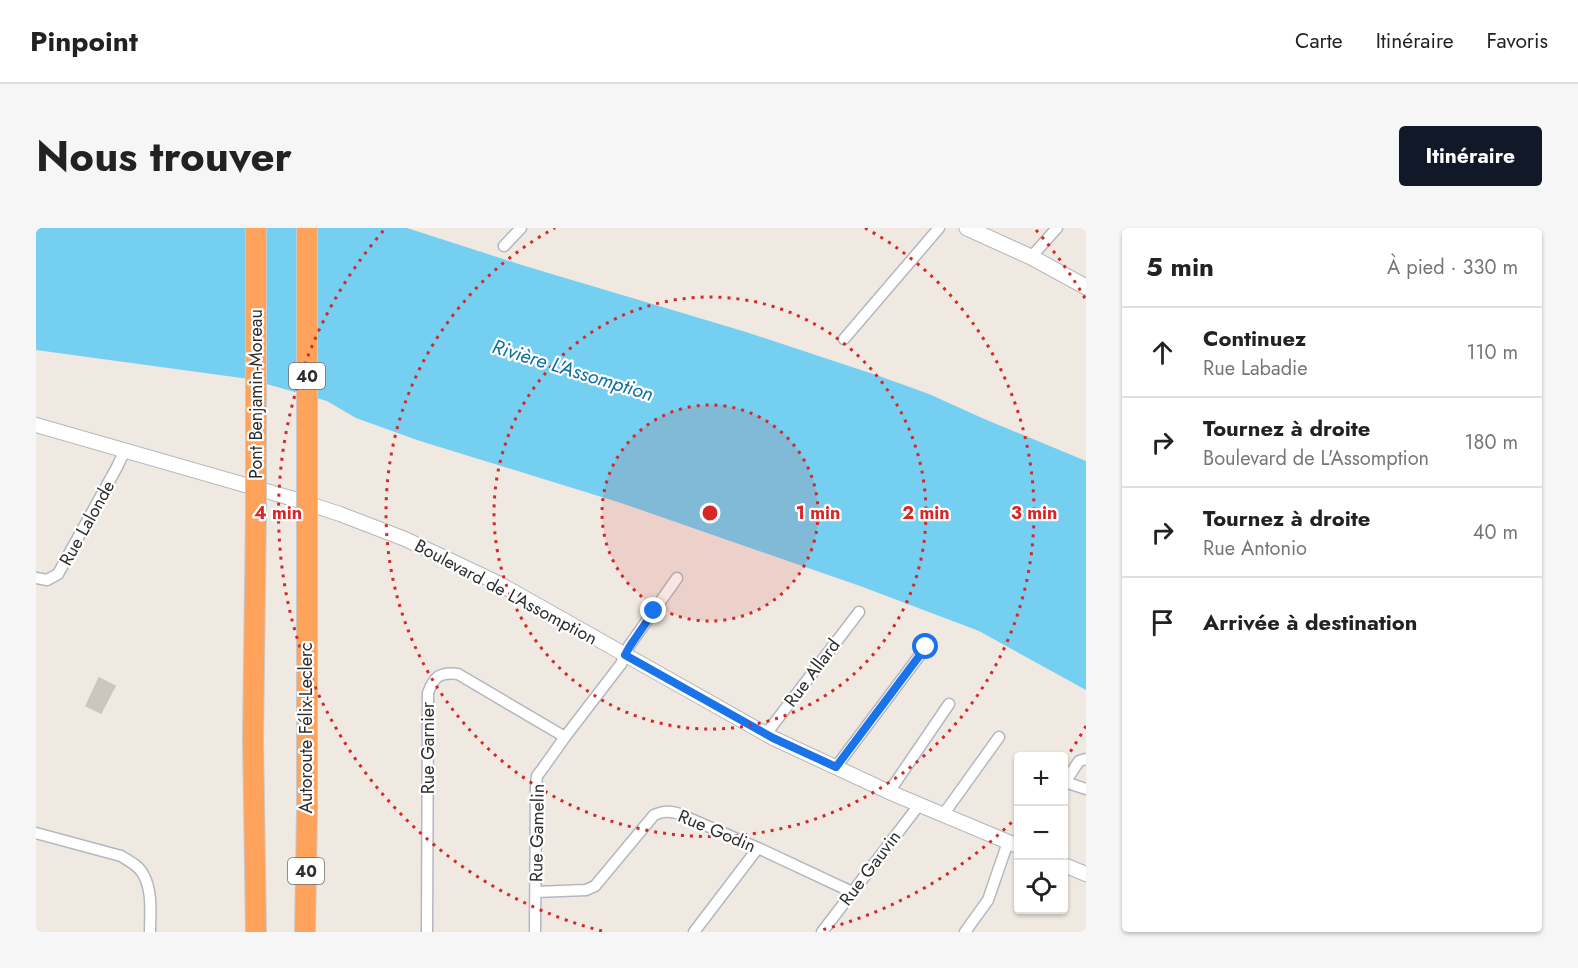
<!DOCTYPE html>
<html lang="fr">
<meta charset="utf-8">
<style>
:root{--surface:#fff;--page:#f6f6f6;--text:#222;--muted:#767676;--line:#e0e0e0;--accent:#111827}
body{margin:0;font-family:Jost,sans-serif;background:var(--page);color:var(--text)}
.controls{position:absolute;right:18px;bottom:18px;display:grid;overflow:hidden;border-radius:6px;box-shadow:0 2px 4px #0004}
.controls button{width:54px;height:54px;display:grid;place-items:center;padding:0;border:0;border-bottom:2px solid var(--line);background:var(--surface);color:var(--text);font:30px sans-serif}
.stop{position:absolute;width:18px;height:18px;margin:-14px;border:4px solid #1a73e8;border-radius:50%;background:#fff}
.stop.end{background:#1a73e8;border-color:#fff;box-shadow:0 2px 6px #0008}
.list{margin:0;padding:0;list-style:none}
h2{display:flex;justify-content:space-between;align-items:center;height:78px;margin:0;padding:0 24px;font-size:26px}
h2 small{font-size:20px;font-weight:400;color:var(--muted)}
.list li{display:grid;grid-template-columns:39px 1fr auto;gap:18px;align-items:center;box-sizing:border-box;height:90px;padding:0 24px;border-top:2px solid var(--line)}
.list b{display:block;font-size:22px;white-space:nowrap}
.list p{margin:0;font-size:20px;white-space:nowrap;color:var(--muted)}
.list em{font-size:20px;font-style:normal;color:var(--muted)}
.icon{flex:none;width:33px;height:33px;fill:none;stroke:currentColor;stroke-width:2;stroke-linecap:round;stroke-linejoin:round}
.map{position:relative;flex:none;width:1050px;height:704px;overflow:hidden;border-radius:6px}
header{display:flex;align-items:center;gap:36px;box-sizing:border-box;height:84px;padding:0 30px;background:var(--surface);border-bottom:2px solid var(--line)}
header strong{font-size:28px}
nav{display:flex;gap:33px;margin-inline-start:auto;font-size:21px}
.intro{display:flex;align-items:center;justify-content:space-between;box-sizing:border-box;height:144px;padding:0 36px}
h1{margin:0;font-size:42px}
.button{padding:15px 27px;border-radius:6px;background:var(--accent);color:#fff;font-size:21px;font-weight:700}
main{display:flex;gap:36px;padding:0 36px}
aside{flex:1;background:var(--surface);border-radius:6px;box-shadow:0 2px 4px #0004}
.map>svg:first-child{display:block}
</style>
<header>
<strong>Pinpoint</strong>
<nav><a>Carte</a><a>Itinéraire</a><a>Favoris</a></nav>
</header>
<div class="intro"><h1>Nous trouver</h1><a class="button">Itinéraire</a></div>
<main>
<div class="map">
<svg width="1050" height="704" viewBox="0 0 1050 704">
<rect width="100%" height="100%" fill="#efe9e1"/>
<path fill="#75cff0" d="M0 0H371L489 38 710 104 843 148 893 166 946 190 1050 233V462L943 403 824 358 585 275 381 212 320 190 291 173 213 151 0 122Z"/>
<path fill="#cbc7bf" stroke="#cbc5ba" stroke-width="1.5" d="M63 450 79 458 65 485 50 478Z"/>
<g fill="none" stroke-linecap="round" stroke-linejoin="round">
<g stroke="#b4b7c1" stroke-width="13">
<path id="minor" d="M468 18 485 0
M995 29 1021 0
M808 111 903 0
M0 350 11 352 22 346 81 239 89 222
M730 506 823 384
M800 539 890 419
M1029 554 1050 561
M1028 556 1043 533 1050 531
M853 564 913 476
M907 587 963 509
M0 605 85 628C93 633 103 638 107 646 117 663 114 686 114 704
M500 664 550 662 559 658 618 587C627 583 632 583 641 585L722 620 816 664
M391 704 392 465C398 448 404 444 422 446L529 509
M499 704 500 557 501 548 507 540 529 509 585 436 593 418 641 350
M658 704 722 620
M786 704 883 577
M929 704 952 672 972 614"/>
</g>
<g stroke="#b4b7c1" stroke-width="16">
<path id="tertiary" d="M0 197 258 271 304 286 369 311 462 355 737 510 853 564 982 618
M1028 637 1050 646"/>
</g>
<g stroke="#b4b7c1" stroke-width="17">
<path id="secondary" d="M931 0 995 29 1050 59"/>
</g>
<g stroke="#c9c9c9" stroke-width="22">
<path id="motorway" d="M220 284 217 511 220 704
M269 704 271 583V297"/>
</g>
<use href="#minor" stroke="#fff" stroke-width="10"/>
<use href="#tertiary" stroke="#fff" stroke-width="14"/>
<use href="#secondary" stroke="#fff" stroke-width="15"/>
<use href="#motorway" stroke="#ffa35c" stroke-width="20"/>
<g stroke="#c9c9c9" stroke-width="22" stroke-linecap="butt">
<path id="motorway-bridge" d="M220 284V0
M271 297V0"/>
</g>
<use href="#motorway-bridge" stroke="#ffa35c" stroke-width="20"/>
</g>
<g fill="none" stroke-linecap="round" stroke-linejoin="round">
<path stroke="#1a73e8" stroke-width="8" d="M618 383 594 418 589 427 737 510 800 539 890 419"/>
</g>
<circle cx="674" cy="285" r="108" fill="#d62828" fill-opacity=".12"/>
<g fill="none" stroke="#d62828" stroke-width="3" stroke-dasharray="3 6">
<circle cx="674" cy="285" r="108"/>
<circle cx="674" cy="285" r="216"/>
<path d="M829 0A324 324 0 1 1 519 0"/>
<path d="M1050 498A432 432 0 0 1 1028 533M982 588A432 432 0 0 1 782 703M566 703A432 432 0 0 1 348 2M1000 2A432 432 0 0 1 1050 72"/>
</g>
<g text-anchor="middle" stroke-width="4.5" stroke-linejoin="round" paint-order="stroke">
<g fill="#fff" stroke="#6d6d6d" stroke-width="1.5">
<rect x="253" y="135" width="36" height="26" rx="4.5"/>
<rect x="252" y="630" width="36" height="26" rx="4.5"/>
</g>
<g font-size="16" font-weight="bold" fill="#2e2e2e">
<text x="271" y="154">40</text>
<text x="270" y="649">40</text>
</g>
<g font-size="18" fill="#2e2e2e" stroke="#fff">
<text transform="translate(220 166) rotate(-90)" y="6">Pont Benjamin-Moreau</text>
<text transform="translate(51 295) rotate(-61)" y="6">Rue Lalonde</text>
<text transform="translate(470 364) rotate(28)" y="6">Boulevard de L'Assomption</text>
<text transform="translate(776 445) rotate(-53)" y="6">Rue Allard</text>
<text transform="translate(270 500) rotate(-90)" y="6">Autoroute Félix-Leclerc</text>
<text transform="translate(392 520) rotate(-90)" y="6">Rue Garnier</text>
<text transform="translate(681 603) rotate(23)" y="6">Rue Godin</text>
<text transform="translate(501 605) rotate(-89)" y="6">Rue Gamelin</text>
<text transform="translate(834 640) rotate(-53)" y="6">Rue Gauvin</text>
</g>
<g font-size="20" font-style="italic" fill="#0d6fa3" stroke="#fff">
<text transform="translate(537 142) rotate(17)" y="7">Rivière L'Assomption</text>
</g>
</g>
<circle cx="674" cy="285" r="9" fill="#d62828" stroke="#fff" stroke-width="3"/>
<g font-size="18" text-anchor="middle" font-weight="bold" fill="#d62828" stroke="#fff" stroke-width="4.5" stroke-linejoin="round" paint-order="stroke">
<text x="782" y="291">1 min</text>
<text x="890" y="291">2 min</text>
<text x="998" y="291">3 min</text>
<text x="242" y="291">4 min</text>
</g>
</svg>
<div class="controls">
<button>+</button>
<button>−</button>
<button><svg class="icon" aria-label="locate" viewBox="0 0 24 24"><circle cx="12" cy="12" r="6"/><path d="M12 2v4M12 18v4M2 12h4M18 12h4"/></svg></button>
</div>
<div class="stop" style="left:890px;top:419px"></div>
<div class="stop end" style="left:618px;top:383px"></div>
</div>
<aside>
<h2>5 min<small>À pied · 330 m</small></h2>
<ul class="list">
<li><svg class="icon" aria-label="ahead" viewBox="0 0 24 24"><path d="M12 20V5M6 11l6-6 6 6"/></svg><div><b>Continuez</b><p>Rue Labadie</p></div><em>110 m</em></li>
<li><svg class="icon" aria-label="right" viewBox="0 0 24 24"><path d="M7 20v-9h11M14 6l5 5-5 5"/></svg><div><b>Tournez à droite</b><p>Boulevard de L'Assomption</p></div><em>180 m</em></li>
<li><svg class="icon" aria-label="right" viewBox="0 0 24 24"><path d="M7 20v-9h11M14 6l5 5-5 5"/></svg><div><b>Tournez à droite</b><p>Rue Antonio</p></div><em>40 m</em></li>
<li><svg class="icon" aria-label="arrive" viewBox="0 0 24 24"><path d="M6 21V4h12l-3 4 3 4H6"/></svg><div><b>Arrivée à destination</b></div></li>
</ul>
</aside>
</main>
